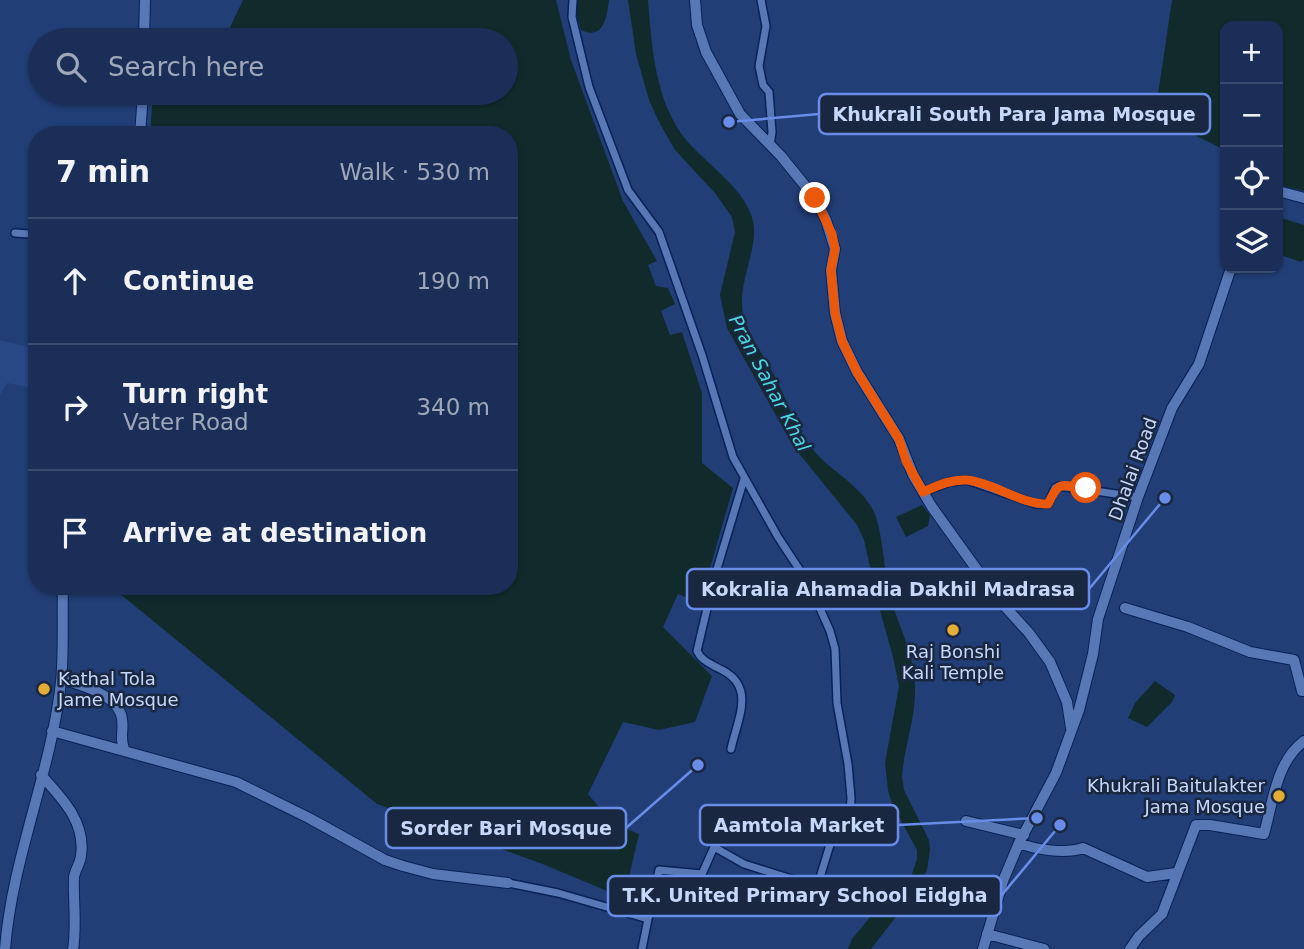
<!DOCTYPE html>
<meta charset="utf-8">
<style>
:root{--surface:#1a2e58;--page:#23365e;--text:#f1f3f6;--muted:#9fa8ba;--line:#384a6e}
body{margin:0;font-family:"DejaVu Sans",sans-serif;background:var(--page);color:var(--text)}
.controls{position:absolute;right:21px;top:21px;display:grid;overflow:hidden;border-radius:14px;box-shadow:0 2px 5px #0004}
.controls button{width:63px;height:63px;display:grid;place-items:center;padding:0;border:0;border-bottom:2px solid var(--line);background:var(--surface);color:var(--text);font:35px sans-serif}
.stop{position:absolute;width:21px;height:21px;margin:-16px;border:5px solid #ea580c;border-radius:50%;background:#fff}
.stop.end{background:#ea580c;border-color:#fff;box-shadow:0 2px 7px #0008}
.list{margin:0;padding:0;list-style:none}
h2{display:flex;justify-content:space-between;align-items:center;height:91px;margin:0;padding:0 28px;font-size:30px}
h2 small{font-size:23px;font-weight:400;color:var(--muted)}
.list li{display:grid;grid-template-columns:46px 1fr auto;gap:21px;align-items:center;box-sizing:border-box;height:126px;padding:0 28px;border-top:2px solid var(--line)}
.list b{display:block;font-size:26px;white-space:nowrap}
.list p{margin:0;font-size:23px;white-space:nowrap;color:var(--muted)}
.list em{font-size:23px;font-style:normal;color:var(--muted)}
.icon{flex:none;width:38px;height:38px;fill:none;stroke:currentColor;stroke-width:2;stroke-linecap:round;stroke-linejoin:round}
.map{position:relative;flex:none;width:1304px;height:949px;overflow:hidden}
.search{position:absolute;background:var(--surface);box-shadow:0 2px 5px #0004;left:28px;top:28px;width:490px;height:77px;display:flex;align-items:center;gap:18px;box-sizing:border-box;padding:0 24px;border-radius:38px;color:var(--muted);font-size:26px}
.panel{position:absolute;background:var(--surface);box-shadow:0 2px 5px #0004;left:28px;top:126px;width:490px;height:469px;border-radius:28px}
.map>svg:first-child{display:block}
</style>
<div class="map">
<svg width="1304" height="949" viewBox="0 0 1304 949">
<rect width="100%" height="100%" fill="#223e76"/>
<path fill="#284785" d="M0 340 37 349V389L7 383 0 395Z"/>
<path fill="#112b2d" d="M243 0H556L571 60 623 201 657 261 648 265 656 286 668 288 675 304 661 311 670 335 682 332 702 393V463L733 488 700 603 678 594 663 627 712 676 695 722 659 730 623 722 588 794 612 823 639 834 624 898 540 863 377 804 119 593V586H509V135H150L153 93H506V40H224Z
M577 0H609C607 16 604 41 581 30L577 17Z
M628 0H648C652 48 655 102 687 141 707 164 738 184 750 212 765 244 732 285 745 321 754 345 770 364 780 387 791 411 797 431 815 452 833 473 860 484 874 512 882 529 884 569 889 590 896 624 917 656 915 692 915 720 904 748 902 776L904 790 929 840 930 850 927 870 916 891 871 949H848L852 939 876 910 909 883 917 859V850L892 804 888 790 885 763 899 686 893 657 879 607 864 540 857 525 793 446 727 328 720 295 735 232 732 217 714 192 675 150 658 120 649 100 636 54Z
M1172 0H1304V191L1278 185V26H1225V150L1156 116 1157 101Z
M1278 217 1304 225V260L1301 262 1278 254Z
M922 505 930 515 928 526 906 537 896 517Z
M1155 681 1175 695 1172 702 1147 727 1128 718 1135 703Z"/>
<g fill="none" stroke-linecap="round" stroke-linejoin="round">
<g stroke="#092258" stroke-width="10">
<path id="street" d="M573 0 572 17 589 87 628 190 659 232 702 355 733 457 778 537 801 572 818 604 830 631 835 649 837 703 848 764 851 798 849 833 833 835 817 887 744 864 714 847 702 874 659 870 648 919
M761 0 766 26 759 66 763 85 769 92 772 132 770 146
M15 233 29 234 37 228
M923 492 949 482 967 480 1036 504H1048L1055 488 1059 486 1138 497
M731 749C738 717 757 685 718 668 709 663 701 660 697 651L714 579 744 479
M508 883 558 893 648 919 642 949"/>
</g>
<g stroke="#092258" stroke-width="12">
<path id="secondary" d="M695 0 697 25 706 52 740 114 781 156 815 198 826 220 835 249 831 270 835 313 842 341 857 372 899 439 913 475 932 507 998 599 1029 633 1050 662 1067 702 1071 728
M144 40 145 0
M140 135 143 93
M1278 191 1304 198
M1125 608 1188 627 1250 652 1294 660 1302 691H1304
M65 680C85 686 119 696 122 719 124 731 119 739 125 751
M52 731 236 782 309 818 385 860 403 866 433 874 508 883
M41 775C62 798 86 822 81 856 80 864 75 870 74 877 73 901 77 925 73 949
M966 821 1024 835
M1019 843C1036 850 1066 854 1083 848L1147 877 1176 873
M987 934 1044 949
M5 949C12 858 51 773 61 682 64 651 62 618 63 586
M983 949 1003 881 1019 843 1056 773 1079 710 1093 654 1098 619 1138 497 1172 408 1199 364 1231 268
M1130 949 1139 936 1162 914 1196 825H1210L1264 834C1273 802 1276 762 1304 741"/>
</g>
<use href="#street" stroke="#5777b5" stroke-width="7"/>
<use href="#secondary" stroke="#5777b5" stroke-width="10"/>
</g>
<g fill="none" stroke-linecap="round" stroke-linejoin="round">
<path stroke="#ea580c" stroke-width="9" d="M815 198 832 234 835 249 831 270 835 313 842 341 857 372 899 439 906 461 923 492C937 486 951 479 967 480 995 483 1019 504 1048 504 1060 479 1060 486 1086 488"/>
</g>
<g fill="#e4ad35" stroke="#192740" stroke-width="2.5">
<circle cx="953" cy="630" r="7"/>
<circle cx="44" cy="689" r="7"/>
<circle cx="1279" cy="796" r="7"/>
</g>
<g text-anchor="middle" stroke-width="5" stroke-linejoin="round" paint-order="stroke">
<g font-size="18" fill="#c6d8fa" stroke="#192740">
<text transform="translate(1133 469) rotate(-70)" y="6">Dhalai Road</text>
</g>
<g font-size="18" fill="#c6d8fa" stroke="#192740">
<text x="953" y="658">Raj Bonshi<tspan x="953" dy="21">Kali Temple</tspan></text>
<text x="58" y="685" text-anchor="start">Kathal Tola<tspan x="58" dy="21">Jame Mosque</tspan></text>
<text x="1265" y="792" text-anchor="end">Khukrali Baitulakter<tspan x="1265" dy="21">Jama Mosque</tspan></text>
</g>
<g font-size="19" font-style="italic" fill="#4cd4df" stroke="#192740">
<text transform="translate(770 383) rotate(62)" y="7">Pran Sahar Khal</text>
</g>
</g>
<path fill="none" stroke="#698ce7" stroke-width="2.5" d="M729 122L819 114M1165 498L1089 589M1037 818L898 825M698 765L626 828M1060 825L1001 896"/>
<g fill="#698ce7" stroke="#192740" stroke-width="2.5">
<circle cx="729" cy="122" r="7"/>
<circle cx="1165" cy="498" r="7"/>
<circle cx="1037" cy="818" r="7"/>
<circle cx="698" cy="765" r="7"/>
<circle cx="1060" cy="825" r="7"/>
</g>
<g fill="#192740" stroke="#698ce7" stroke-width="2.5">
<rect x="819" y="94" width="391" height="40" rx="7"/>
<rect x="687" y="569" width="402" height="40" rx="7"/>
<rect x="700" y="805" width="198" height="40" rx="7"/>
<rect x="386" y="808" width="240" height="40" rx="7"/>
<rect x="608" y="876" width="393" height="40" rx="7"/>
</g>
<g font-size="19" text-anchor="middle" font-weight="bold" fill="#c6d8fa">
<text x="1014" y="121">Khukrali South Para Jama Mosque</text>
<text x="888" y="596">Kokralia Ahamadia Dakhil Madrasa</text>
<text x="799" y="832">Aamtola Market</text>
<text x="506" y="835">Sorder Bari Mosque</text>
<text x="805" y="902">T.K. United Primary School Eidgha</text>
</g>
</svg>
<div class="controls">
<button>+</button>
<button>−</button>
<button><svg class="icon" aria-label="locate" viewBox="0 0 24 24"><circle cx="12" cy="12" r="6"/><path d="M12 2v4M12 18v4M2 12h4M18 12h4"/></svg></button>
<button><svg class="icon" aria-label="layers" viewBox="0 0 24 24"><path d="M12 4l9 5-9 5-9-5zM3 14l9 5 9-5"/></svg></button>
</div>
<div class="stop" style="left:1086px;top:488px"></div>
<div class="stop end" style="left:815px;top:198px"></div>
<div class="search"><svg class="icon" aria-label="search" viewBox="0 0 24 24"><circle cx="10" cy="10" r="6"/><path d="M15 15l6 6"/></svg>Search here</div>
<section class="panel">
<h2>7 min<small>Walk · 530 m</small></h2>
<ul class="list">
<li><svg class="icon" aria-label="ahead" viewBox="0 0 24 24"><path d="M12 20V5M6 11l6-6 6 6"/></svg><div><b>Continue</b></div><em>190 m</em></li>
<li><svg class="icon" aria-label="right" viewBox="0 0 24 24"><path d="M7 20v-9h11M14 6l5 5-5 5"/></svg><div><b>Turn right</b><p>Vater Road</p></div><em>340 m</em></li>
<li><svg class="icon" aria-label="arrive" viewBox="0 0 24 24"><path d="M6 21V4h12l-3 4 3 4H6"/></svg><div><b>Arrive at destination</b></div></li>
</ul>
</section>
</div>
